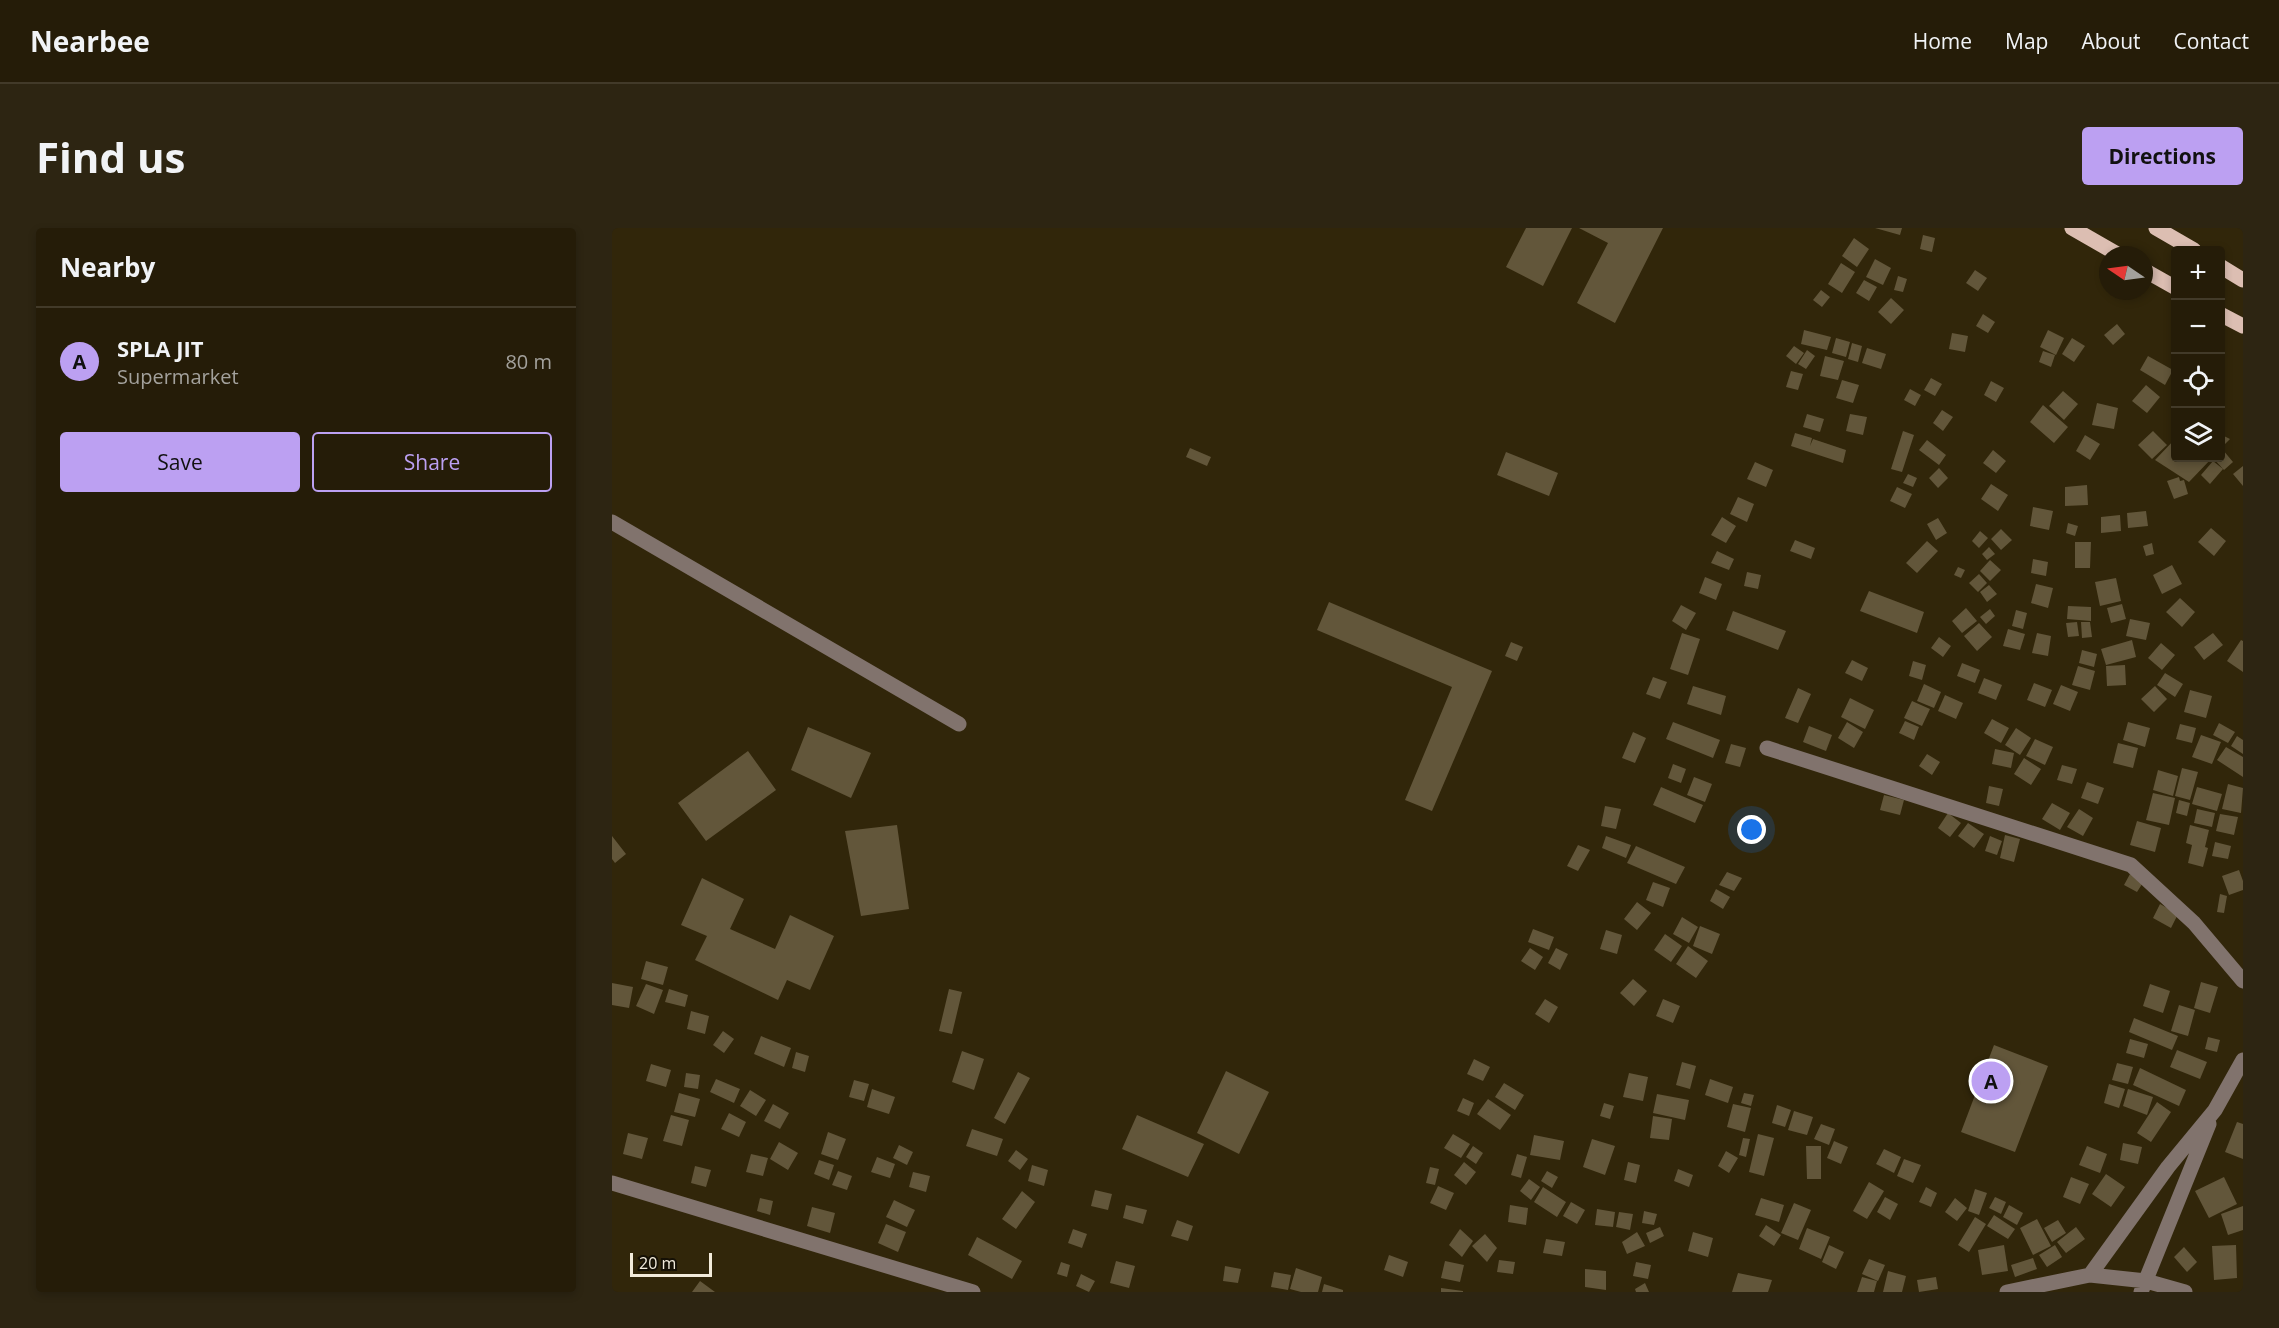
<!DOCTYPE html>
<meta charset="utf-8">
<style>
:root{--surface:#251c08;--page:#2d2512;--text:#f1f3f6;--muted:#a3a19c;--line:#423a29;--accent:#bca0f2}
body{margin:0;font-family:"Open Sans",sans-serif;background:var(--page);color:var(--text)}
.controls{position:absolute;right:18px;top:18px;display:grid;overflow:hidden;border-radius:6px;box-shadow:0 3px 9px #0003}
.controls button{width:54px;height:54px;display:grid;place-items:center;padding:0;border:0;border-bottom:2px solid var(--line);background:var(--surface);color:var(--text);font:30px sans-serif}
.compass{position:absolute;left:1487px;top:18px;width:54px;height:54px;border-radius:50%;background:var(--surface);box-shadow:0 3px 9px #0003;rotate:283deg}
.scale{position:absolute;left:18px;bottom:15px;width:82px;box-sizing:border-box;padding-left:6px;border:3px solid #f2ebdb;border-top:0;font-size:16px;line-height:21px;white-space:nowrap;color:#f2ebdb;-webkit-text-stroke:4px #151005;paint-order:stroke}
.you{position:absolute;left:1140px;top:602px;width:21px;height:21px;margin:-15px;border:4px solid #fff;border-radius:50%;background:#1a73e8;box-shadow:0 0 0 9px #1a73e833}
.badge{display:grid;place-items:center;width:39px;height:39px;border-radius:50%;background:var(--accent);color:#111;font-size:20px;font-weight:700}
.pin{position:absolute;translate:-50% -50%;border:3px solid #fff;box-shadow:0 2px 6px #0006}
.list{margin:0;padding:0;list-style:none}
h2{display:flex;justify-content:space-between;align-items:center;height:78px;margin:0;padding:0 24px;font-size:26px}
h2 small{font-size:20px;font-weight:400;color:var(--muted)}
.list li{display:grid;grid-template-columns:39px 1fr auto;gap:18px;align-items:center;box-sizing:border-box;height:108px;padding:0 24px;border-top:2px solid var(--line)}
.list b{display:block;font-size:22px;white-space:nowrap}
.list p{margin:0;font-size:20px;white-space:nowrap;color:var(--muted)}
.list em{font-size:20px;font-style:normal;color:var(--muted)}
.actions{display:flex;gap:12px;padding:18px 24px}
.actions a{flex:1;padding:14px 0;border:2px solid var(--accent);border-radius:6px;text-align:center;font-size:21px;color:var(--accent)}
.actions .main{background:var(--accent);color:#111}
.icon{flex:none;width:33px;height:33px;fill:none;stroke:currentColor;stroke-width:2;stroke-linecap:round;stroke-linejoin:round}
.map{position:relative;flex:none;width:1631px;height:1064px;overflow:hidden;border-radius:6px}
header{display:flex;align-items:center;gap:36px;box-sizing:border-box;height:84px;padding:0 30px;background:var(--surface);border-bottom:2px solid var(--line)}
header strong{font-size:28px}
nav{display:flex;gap:33px;margin-inline-start:auto;font-size:21px}
.intro{display:flex;align-items:center;justify-content:space-between;box-sizing:border-box;height:144px;padding:0 36px}
h1{margin:0;font-size:42px}
.button{padding:15px 27px;border-radius:6px;background:var(--accent);color:#111;font-size:21px;font-weight:700}
main{display:flex;gap:36px;padding:0 36px}
aside{flex:1;background:var(--surface);border-radius:6px;box-shadow:0 3px 9px #0003}
.map>svg:first-child{display:block}
</style>
<header>
<strong>Nearbee</strong>
<nav><a>Home</a><a>Map</a><a>About</a><a>Contact</a></nav>
</header>
<div class="intro"><h1>Find us</h1><a class="button">Directions</a></div>
<main>
<aside>
<h2>Nearby<small></small></h2>
<ul class="list">
<li><span class="badge">A</span><div><b>SPLA JIT</b><p>Supermarket</p></div><em>80 m</em></li>
</ul>
<div class="actions"><a class="main">Save</a><a>Share</a></div>
</aside>
<div class="map">
<svg width="1631" height="1064" viewBox="0 0 1631 1064">
<rect width="100%" height="100%" fill="#31260a"/>
<path fill="#62563a" d="M914 0H960L931 58 894 39Z
M967 0H1051L1003 95 965 75 996 15Z
M1263 0H1290L1288 7Z
M1311 7 1323 10 1320 24 1308 21Z
M1242 10 1257 21 1245 39 1230 28Z
M1263 31 1279 40 1271 57 1254 49Z
M1229 35 1243 44 1230 65 1216 56Z
M1363 42 1375 50 1366 63 1354 55Z
M1286 48 1295 51 1291 64 1282 62Z
M1252 52 1265 59 1257 73 1244 65Z
M1209 62 1218 69 1210 79 1201 72Z
M1279 70 1292 82 1279 96 1266 84Z
M1371 86 1383 94 1376 105 1364 98Z
M1505 96 1513 106 1501 117 1492 107Z
M1192 102 1219 109 1215 122 1189 116Z
M1436 102 1452 110 1444 127 1428 119Z
M1340 105 1356 108 1353 124 1337 121Z
M1224 110 1238 114 1234 129 1220 125Z
M1460 110 1473 118 1462 134 1450 126Z
M1240 115 1250 118 1246 134 1236 131Z
M1182 118 1192 125 1184 136 1174 128Z
M1255 120 1274 126 1269 141 1250 135Z
M1195 122 1203 128 1194 141 1186 136Z
M1431 123 1443 127 1439 139 1427 134Z
M1213 128 1232 133 1226 152 1208 148Z
M1536 128 1561 142 1553 157 1528 142Z
M1179 143 1191 146 1186 162 1174 159Z
M1319 150 1330 156 1323 168 1312 162Z
M1230 152 1247 157 1241 175 1224 170Z
M1379 153 1392 160 1384 174 1372 167Z
M1534 157 1548 169 1535 185 1520 173Z
M1298 161 1309 167 1303 178 1292 172Z
M1451 163 1466 176 1452 192 1437 178Z
M1485 175 1506 180 1502 201 1480 197Z
M1431 177 1456 199 1442 215 1418 194Z
M1330 182 1341 189 1331 203 1321 195Z
M1195 186 1212 191 1208 204 1191 199Z
M1238 186 1255 189 1251 207 1234 203Z
M1291 203 1302 207 1290 244 1279 241Z
M1541 203 1555 217 1540 231 1526 217Z
M1183 205 1200 210 1198 218 1201 211 1234 222 1231 235 1179 218Z
M1608 206 1618 211 1608 221Z
M1473 207 1488 216 1478 232 1464 223Z
M1564 210V230H1600L1577 254 1543 232Z
M1315 212 1334 227 1327 237 1307 222Z
M578 220 599 229 595 238 574 229Z
M1381 222 1394 233 1384 245 1371 235Z
M1611 222 1621 234 1612 242 1601 230H1608V224Z
M894 224 946 245 937 268 885 247Z
M1601 233 1611 241 1598 256 1589 247Z
M1143 234 1161 242 1154 259 1135 251Z
M1631 238V258L1621 246Z
M1327 240 1336 250 1326 260 1317 250Z
M1296 246 1305 250 1301 259 1291 255Z
M1567 249 1568 253 1572 252 1576 266 1562 271 1555 253Z
M1379 256 1396 267 1386 283 1369 271Z
M1475 257 1476 277 1453 278V259Z
M1285 259 1300 266 1293 280 1278 273Z
M1126 269 1142 276 1135 294 1118 286Z
M1421 279 1441 283 1437 302 1418 298Z
M1534 283 1536 298 1516 300 1515 285Z
M1508 287 1509 303 1489 305V289Z
M1110 289 1124 298 1114 315 1099 307Z
M1326 290 1335 305 1324 312 1315 296Z
M1456 295 1466 298 1463 308 1454 305Z
M1599 300 1614 313 1602 328 1586 314Z
M1389 301 1400 312 1389 322 1379 311Z
M1368 303 1376 310 1367 320 1360 313Z
M1183 312 1203 320 1199 331 1178 323Z
M1315 313 1326 323 1305 345 1294 335Z
M1463 314H1479L1478 340H1463Z
M1540 315 1542 326 1534 328 1531 318Z
M1377 319 1383 326 1375 332 1370 326Z
M1105 323 1122 331 1117 342 1099 335Z
M1421 331 1436 334 1434 348 1419 345Z
M1378 332 1389 342 1378 353 1368 343Z
M1560 337 1570 356 1550 366 1541 347Z
M1346 339 1353 342 1349 350 1342 347Z
M1135 344 1149 347 1146 361 1132 358Z
M1367 346 1375 355 1366 364 1357 355Z
M1093 349 1110 356 1104 372 1087 365Z
M1504 350 1509 373 1488 378 1483 354Z
M1424 356 1441 360 1436 380 1419 375Z
M1377 357 1385 366 1375 374 1368 364Z
M1257 363 1312 384 1305 405 1248 383Z
M1568 370 1583 384 1570 399 1554 384Z
M717 374 880 443 820 583 793 572 840 459 705 402Z
M1510 376 1514 391 1499 395 1495 380Z
M1069 377 1084 385 1074 402 1060 393Z
M1456 378 1479 379V393L1455 391Z
M1354 380 1365 393 1350 405 1340 393Z
M1378 381 1383 388 1374 396 1368 389Z
M1404 382 1415 385 1411 401 1400 398Z
M1121 383 1174 403 1166 422 1114 402Z
M1518 391 1538 395 1534 412 1514 408Z
M1465 394 1467 408 1456 409 1454 395Z
M1469 394H1478L1480 409 1470 410Z
M1367 395 1380 409 1365 423 1352 408Z
M1396 401 1413 406 1408 422 1391 418Z
M1070 405 1088 411 1076 447 1058 441Z
M1425 405 1439 408 1436 428 1420 425Z
M1601 405 1611 417 1592 432 1582 419Z
M1327 409 1339 418 1331 429 1319 420Z
M1520 412 1524 429 1494 437 1489 421Z
M1629 412 1631 413V444L1615 433Z
M899 414 911 419 905 433 893 428Z
M1549 415 1563 427 1550 442 1536 430Z
M1470 422 1485 426 1482 439 1467 435Z
M1240 432 1256 440 1250 453 1233 445Z
M1301 433 1314 437 1310 452 1297 448Z
M1350 435 1368 442 1363 455 1345 448Z
M1513 437 1514 457 1495 458 1494 438Z
M1466 438 1483 443 1478 462 1460 457Z
M1553 445 1571 456 1563 469 1545 457Z
M1041 449 1055 454 1048 471 1034 466Z
M1372 450 1390 457 1384 472 1366 465Z
M1422 455 1440 462 1433 479 1415 472Z
M1312 456 1329 464 1322 480 1305 473Z
M1449 457 1466 464 1458 483 1441 476Z
M1081 458 1114 468 1109 487 1075 476Z
M1543 458 1555 471 1542 484 1529 471Z
M1186 460 1199 466 1186 495 1173 490Z
M1578 462 1600 468 1594 490 1572 484Z
M1333 467 1351 475 1344 491 1326 483Z
M1238 470 1262 482 1253 501 1229 489Z
M1300 473 1318 481 1310 498 1292 490Z
M1380 491 1397 500 1389 515 1372 505Z
M1293 493 1307 499 1302 512 1287 505Z
M1061 494 1108 512 1101 530 1054 511Z
M1235 494 1251 504 1242 520 1226 510Z
M1516 494 1538 500 1533 519 1511 512Z
M1607 495 1623 504 1616 515 1601 507Z
M1568 496 1584 500 1580 515 1564 511Z
M1197 498 1220 507 1214 523 1191 514Z
M196 499 259 525 239 570 179 542Z
M1404 500 1419 510 1408 527 1393 517Z
M1021 504 1034 510 1023 535 1010 530Z
M1589 507 1609 514 1600 536 1580 529Z
M1625 508 1631 512V526L1619 518Z
M1423 511 1441 519 1433 537 1414 528Z
M1506 515 1526 520 1521 540 1501 535Z
M1119 516 1134 520 1128 539 1113 535Z
M1614 519 1631 529V549L1605 532Z
M1383 521 1402 525 1399 540 1380 536Z
M136 523 164 562 94 613 66 575Z
M1315 526 1328 534 1320 547 1307 538Z
M1412 530 1429 541 1419 557 1402 546Z
M1061 536 1074 541 1069 555 1056 550Z
M1450 537 1465 541 1460 556 1445 552Z
M1570 540 1586 544 1578 572 1563 568Z
M1546 542 1566 548 1561 568 1541 562Z
M1082 549 1100 556 1093 574 1075 567Z
M1475 554 1492 560 1486 576 1469 570Z
M1616 556 1631 560 1629 585 1610 581Z
M1377 558 1391 561 1387 578 1374 575Z
M1049 559 1091 577 1083 595 1041 577Z
M1585 559 1610 566 1605 583 1580 576Z
M1541 565 1563 570 1557 597 1534 592Z
M1272 567 1292 572 1288 587 1268 582Z
M1567 572 1578 575 1575 588 1564 585Z
M1440 575 1458 585 1448 602 1430 591Z
M993 578 1009 581 1004 601 989 598Z
M1467 581 1481 590 1471 608 1455 599Z
M1585 581 1603 585 1600 599 1582 595Z
M1336 585 1349 595 1338 609 1326 600Z
M1608 586 1626 589 1622 607 1604 603Z
M1525 593 1549 600 1543 624 1518 617Z
M1356 595 1372 606 1362 620 1346 608Z
M285 597 297 681 249 688 233 603Z
M1578 597 1597 602 1593 619 1596 620 1591 639 1576 635 1580 617 1574 615Z
M1393 607 1408 611 1402 634 1388 630Z
M0 608 14 626 3 635 0 631Z
M994 608 1019 617 1014 630 990 620Z
M1378 608 1390 613 1385 627 1373 623Z
M1603 614 1619 618 1616 631 1600 628Z
M966 617 978 622 966 643 955 638Z
M1024 618 1073 639 1064 656 1015 635Z
M1627 642 1631 653V662L1617 667 1610 648Z
M1115 644 1130 650 1122 663 1107 657Z
M1518 646 1532 653 1525 664 1512 657Z
M90 650 132 671 118 701 163 721 178 687 222 708 198 762 175 752 166 772 83 732 95 708 69 697Z
M1041 654 1058 660 1051 679 1034 672Z
M1104 661 1118 669 1111 681 1098 673Z
M1608 666 1615 668 1612 685 1605 684Z
M1025 674 1039 685 1025 702 1012 691Z
M1548 676 1566 686 1559 700 1541 690Z
M1070 689 1086 699 1077 715 1061 706Z
M1088 698 1108 706 1100 726 1081 718Z
M921 701 942 709 937 722 916 714Z
M994 702 1010 707 1005 726 988 721Z
M1053 706 1070 718 1059 734 1042 722Z
M1076 718 1096 733 1084 750 1064 736Z
M918 720 931 729 923 742 909 733Z
M944 720 956 726 948 742 936 735Z
M34 733 56 739 51 757 29 751Z
M1021 751 1035 763 1022 778 1008 765Z
M1589 754 1606 759 1598 785 1582 780Z
M0 755 21 759 17 780 0 777Z
M34 756 51 762 42 786 24 778Z
M1538 756 1558 763 1551 785 1531 778Z
M57 761 76 767 73 779 53 774Z
M337 761 350 764 340 806 327 803Z
M933 771 946 779 937 795 923 786Z
M1051 771 1068 778 1061 795 1044 788Z
M1567 777 1583 782 1576 808 1559 803Z
M79 783 97 788 93 806 75 801Z
M1522 790 1566 808 1560 822 1517 804Z
M111 803 122 811 112 825 101 817Z
M149 808 179 820 172 839 142 826Z
M1596 809 1608 812 1605 824 1593 821Z
M1518 811 1536 816 1532 830 1514 825Z
M1382 817 1436 838 1403 924 1349 904Z
M1565 822 1595 834 1588 851 1558 839Z
M350 823 372 831 362 862 340 854Z
M184 824 197 828 193 844 180 840Z
M862 831 878 839 871 853 855 846Z
M1070 834 1084 838 1078 861 1064 857Z
M1505 835 1521 839 1516 856 1500 852Z
M39 836 59 842 54 859 34 853Z
M1528 840 1574 862 1567 878 1521 857Z
M614 843 657 864 627 926 585 905Z
M406 844 418 850 393 896 382 890Z
M74 845 88 847 86 861 72 859Z
M1017 845 1036 849 1031 873 1011 869Z
M104 851 128 861 122 875 98 864Z
M1098 851 1121 859 1116 875 1093 867Z
M242 852 257 856 252 873 237 869Z
M892 855 912 867 903 882 883 869Z
M1497 856 1513 861 1507 880 1492 875Z
M260 861 283 869 277 886 255 879Z
M1516 861 1541 869 1535 887 1511 878Z
M138 862 154 872 144 888 128 878Z
M67 865 88 871 83 889 62 884Z
M1132 865 1142 867 1139 878 1129 875Z
M1045 866 1077 872 1073 892 1041 885Z
M851 870 862 875 857 888 845 883Z
M876 871 899 887 888 902 865 886Z
M1545 874 1559 884 1539 914 1525 905Z
M992 875 1002 878 998 891 988 888Z
M161 876 177 885 168 901 152 893Z
M1121 876 1139 880 1133 904 1115 899Z
M1165 877 1179 882 1173 899 1160 895Z
M1182 883 1201 889 1195 907 1176 902Z
M117 885 134 894 127 909 109 901Z
M59 887 77 892 70 918 51 913Z
M525 887 592 916 576 949 510 921Z
M1041 888 1060 891 1057 912 1038 910Z
M1625 894 1631 896V931L1613 924Z
M1209 896 1223 901 1217 917 1202 911Z
M360 901 391 911 385 928 354 918Z
M216 904 234 911 226 932 209 926Z
M16 905 36 910 30 931 11 926Z
M841 906 858 916 849 930 832 920Z
M1146 906 1162 910 1152 948 1137 944Z
M922 907 952 913 948 932 918 927Z
M1131 910 1138 911 1134 929 1127 927Z
M980 911 1003 918 993 947 971 939Z
M1222 913 1236 919 1229 936 1215 930Z
M167 914 186 925 176 942 158 931Z
M1511 915 1530 919 1526 936 1508 932Z
M287 917 301 924 295 937 281 930Z
M861 918 871 925 864 936 854 929Z
M1194 918H1209V951H1195Z
M1475 918 1495 926 1488 945 1467 937Z
M1272 921 1289 929 1282 945 1264 936Z
M404 922 416 931 408 942 396 933Z
M1114 923 1126 930 1117 945 1106 938Z
M139 926 156 930 151 948 134 944Z
M905 926 915 929 909 950 899 947Z
M265 929 283 936 278 950 259 944Z
M1292 931 1309 937 1301 955 1285 948Z
M207 932 222 937 217 952 202 946Z
M852 934 864 944 854 957 842 947Z
M1016 934 1028 937 1024 955 1012 952Z
M420 937 436 942 432 958 416 953Z
M83 938 99 942 94 959 79 955Z
M818 939 827 941 823 957 814 955Z
M1066 941 1081 947 1077 959 1062 953Z
M226 943 240 948 235 962 220 957Z
M935 943 946 949 940 960 929 953Z
M301 944 318 948 314 964 297 959Z
M1494 946 1513 959 1499 979 1480 966Z
M1459 949 1477 956 1468 976 1451 969Z
M1612 949 1625 976 1597 990 1583 963Z
M917 951 928 959 919 972 908 963Z
M1257 954 1272 963 1255 991 1241 983Z
M826 958 842 965 834 982 818 975Z
M931 959 954 974 945 989 922 974Z
M1314 959 1325 965 1319 979 1307 974Z
M1363 961 1375 965 1367 987 1356 983Z
M483 962 500 966 496 982 479 978Z
M410 963 423 974 404 1001 390 991Z
M1273 969 1286 976 1278 992 1265 984Z
M1383 969 1394 974 1389 986 1377 980Z
M148 970 161 973 158 987 145 983Z
M1149 970 1172 977 1167 994 1143 987Z
M1343 970 1355 980 1345 993 1333 984Z
M282 972 303 982 295 999 274 989Z
M959 974 973 982 965 996 951 988Z
M1182 975 1199 982 1186 1012 1169 1005Z
M514 977 535 982 531 996 511 990Z
M898 977 916 980 914 997 896 994Z
M1397 977 1411 985 1405 997 1391 989Z
M1631 978V1002L1616 1007 1609 986Z
M200 979 223 985 218 1005 195 998Z
M985 981 1003 984 1001 999 983 997Z
M1032 983 1045 986 1042 997 1030 995Z
M1007 984 1021 986 1018 1002 1004 999Z
M1382 987 1403 1001 1396 1011 1375 998Z
M1363 989 1374 996 1357 1024 1346 1017Z
M1425 991 1439 1018 1421 1027 1408 1000Z
M565 992 581 998 576 1013 559 1008Z
M1446 992 1454 1005 1440 1014 1432 1000Z
M274 996 294 1004 286 1024 266 1015Z
M1154 997 1169 1007 1162 1018 1147 1008Z
M1048 999 1052 1008 1038 1015 1034 1005Z
M1464 999 1473 1011 1454 1025 1445 1014Z
M1195 1000 1218 1009 1209 1031 1187 1021Z
M461 1001 475 1006 470 1020 456 1015Z
M848 1001 861 1013 850 1029 837 1017Z
M1025 1004 1033 1018 1015 1026 1010 1014Z
M1081 1004 1101 1010 1096 1029 1076 1023Z
M873 1006 885 1020 875 1034 860 1018Z
M365 1009 410 1033 400 1051 356 1027Z
M934 1011 953 1014 950 1028 931 1025Z
M1217 1017 1232 1024 1224 1041 1210 1034Z
M1392 1017 1396 1043 1370 1047 1366 1022Z
M1443 1017 1450 1029 1435 1039 1427 1027Z
M1624 1017 1625 1050 1602 1052 1600 1018Z
M1572 1019 1585 1034 1575 1044 1562 1029Z
M777 1027 796 1034 791 1049 772 1042Z
M1421 1030 1425 1041 1403 1049 1399 1037Z
M1257 1031 1273 1037 1266 1053 1250 1046Z
M887 1032 903 1034 901 1046 885 1044Z
M504 1033 523 1038 517 1060 498 1055Z
M833 1033 852 1037 848 1054 829 1050Z
M449 1034 458 1037 455 1049 445 1046Z
M1024 1034 1039 1037 1036 1051 1021 1048Z
M613 1038 629 1041 626 1055 611 1053Z
M684 1040 710 1049 706 1064H689L678 1061Z
M973 1041 994 1043V1062L973 1059Z
M1276 1043 1294 1048 1290 1064H1271Z
M662 1044 679 1047 676 1062 659 1059Z
M1126 1045 1160 1052 1156 1064H1120Z
M469 1046 483 1053 477 1064 464 1058Z
M1250 1049 1265 1053 1262 1064H1245Z
M1324 1049 1326 1061 1307 1064 1305 1052Z
M88 1053 103 1064H80Z
M1033 1055 1037 1064H1024L1023 1061Z
M712 1056 731 1062V1064H710Z
M829 1060 851 1063V1064H829Z"/>
<g fill="none" stroke-linecap="round" stroke-linejoin="round">
<path stroke="#81736d" stroke-width="15" d="M0 294 347 496
M1155 520 1519 637 1582 695 1631 753
M0 955 361 1064
M1478 1047 1534 1053 1573 1064
M1395 1064 1478 1047 1556 939 1603 882 1631 832
M1529 1064 1597 896"/>
<path stroke="#dcbeb2" stroke-width="15" d="M1460 0 1507 27
M1544 0 1582 22
M1608 38 1631 52
M1532 42 1564 60
M1608 86 1631 98"/>
</g>
</svg>
<div class="controls">
<button>+</button>
<button>−</button>
<button><svg class="icon" aria-label="locate" viewBox="0 0 24 24"><circle cx="12" cy="12" r="6"/><path d="M12 2v4M12 18v4M2 12h4M18 12h4"/></svg></button>
<button><svg class="icon" aria-label="layers" viewBox="0 0 24 24"><path d="M12 4l9 5-9 5-9-5zM3 14l9 5 9-5"/></svg></button>
</div>
<svg class="compass" viewBox="-18 -18 36 36"><path d="M0-13l5 13h-10z" fill="#e53935"/><path d="M0 13l5-13h-10z" fill="#a3a19c"/></svg>
<div class="scale">20 m</div>
<div class="you"></div>
<div class="pin badge" style="left:1379px;top:853px">A</div>
</div>
</main>
